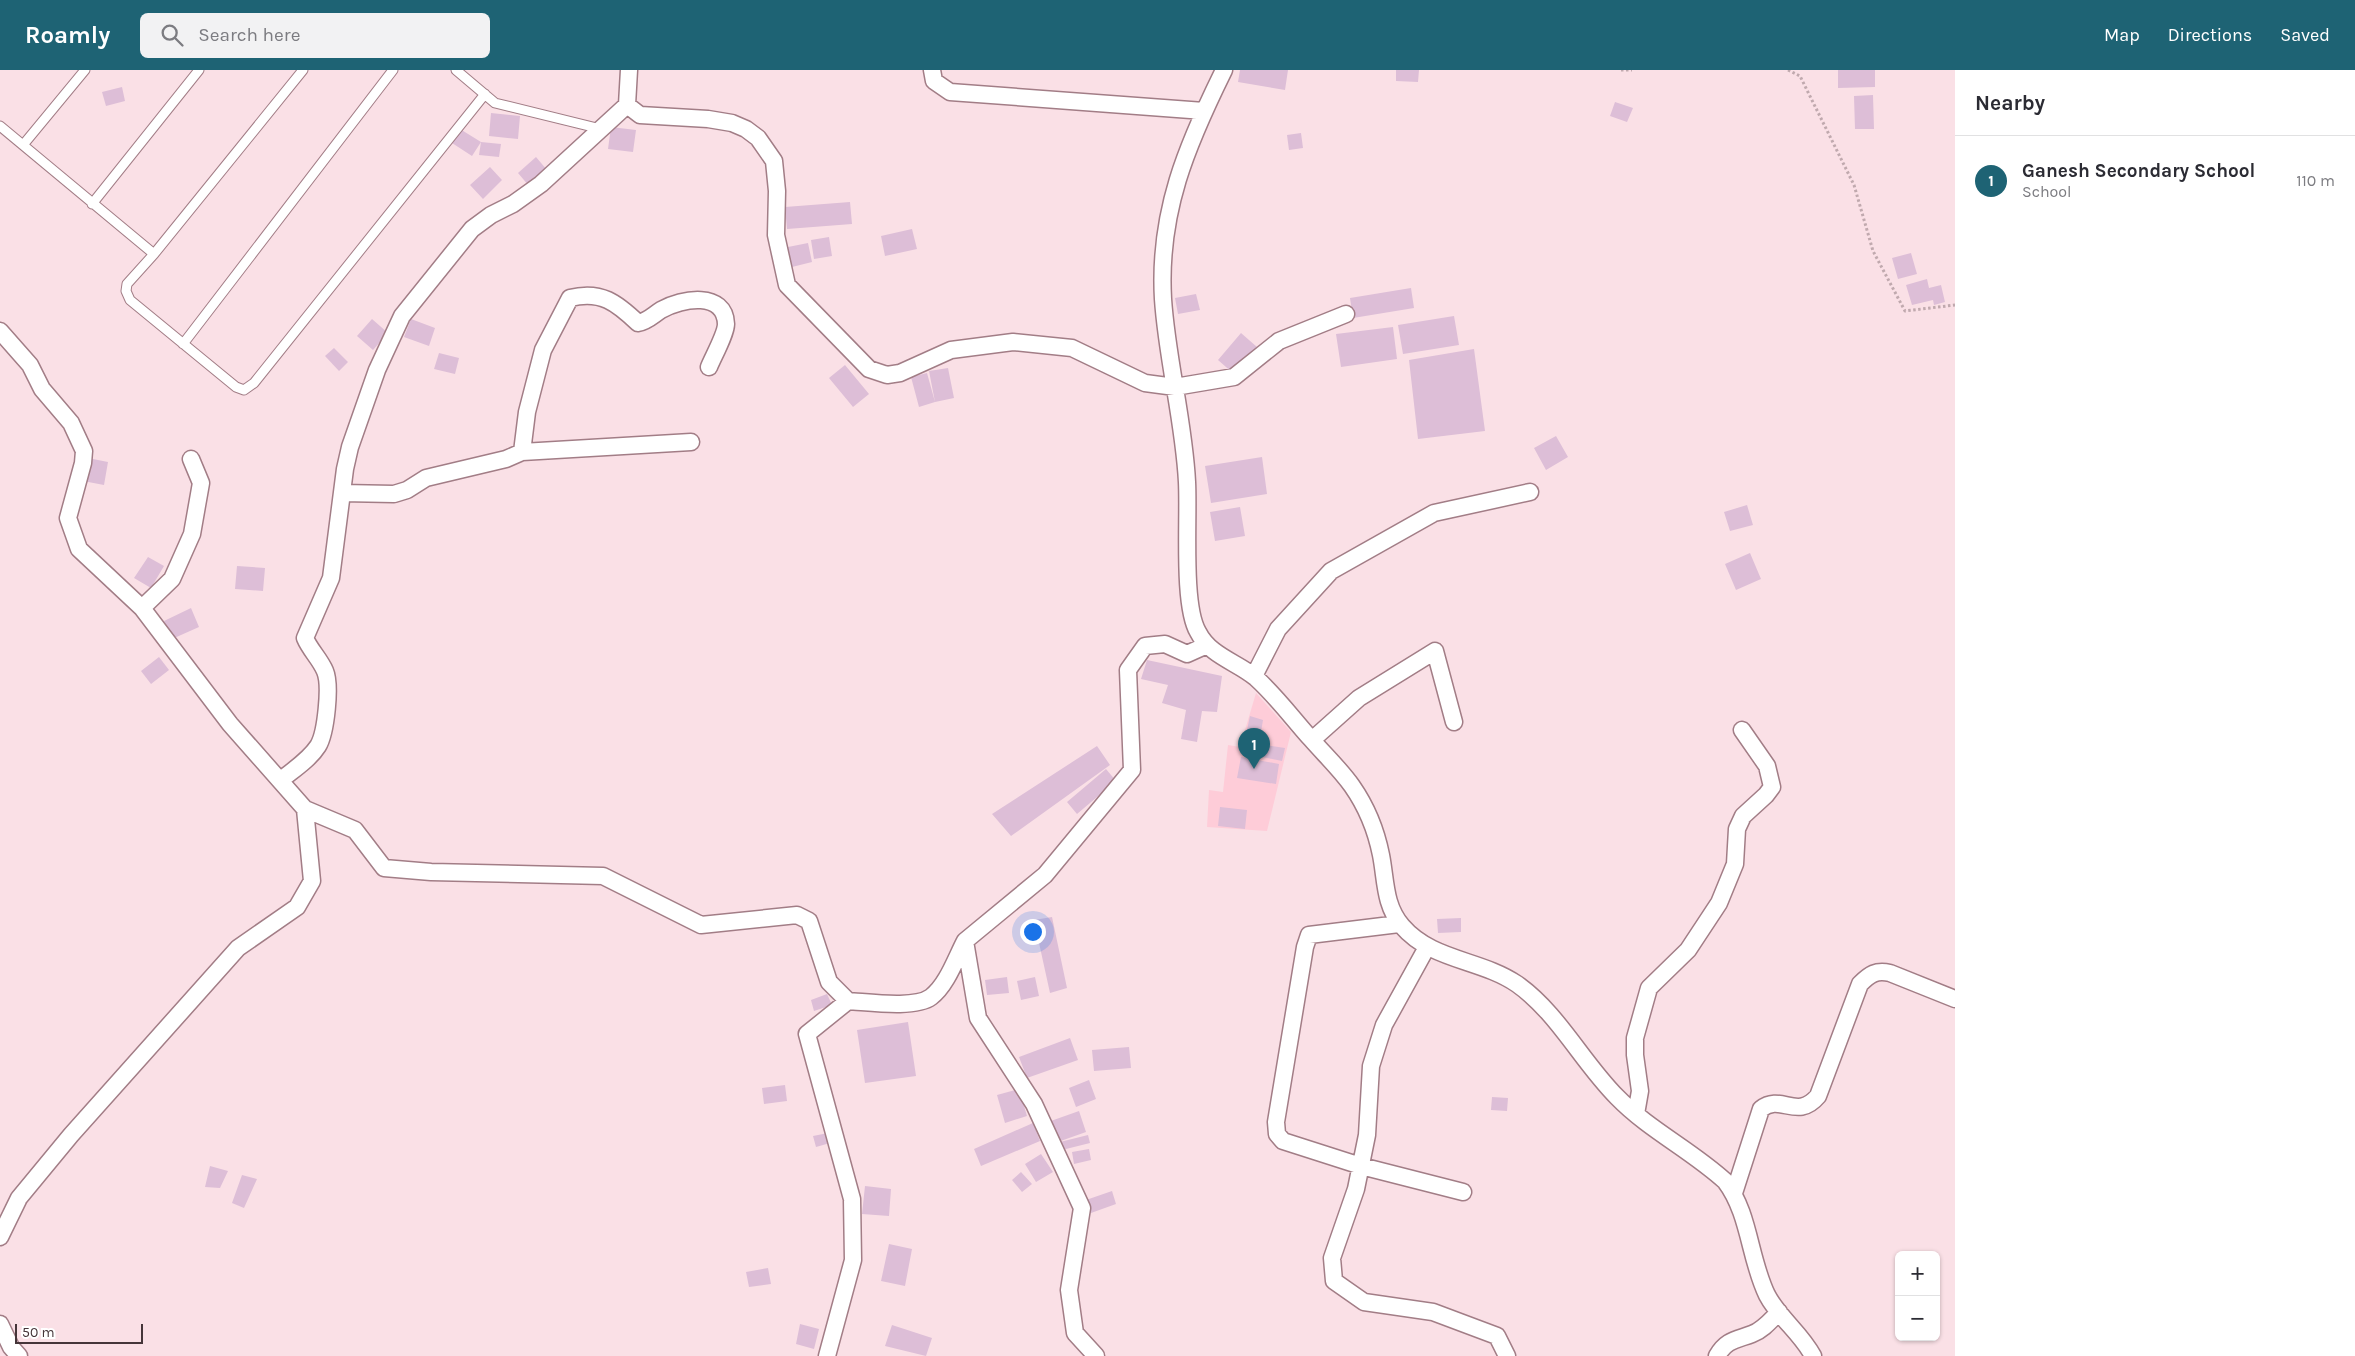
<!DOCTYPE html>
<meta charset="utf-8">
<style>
:root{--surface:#fff;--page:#f2f2f3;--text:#2b2b33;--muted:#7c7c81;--line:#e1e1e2;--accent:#1e6374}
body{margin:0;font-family:Karla,sans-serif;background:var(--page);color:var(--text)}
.controls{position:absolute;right:15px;bottom:15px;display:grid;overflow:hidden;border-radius:8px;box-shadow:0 1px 4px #0004}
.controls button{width:45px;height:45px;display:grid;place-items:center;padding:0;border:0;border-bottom:1px solid var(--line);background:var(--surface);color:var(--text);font:25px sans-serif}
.scale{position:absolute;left:15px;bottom:12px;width:128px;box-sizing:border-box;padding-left:5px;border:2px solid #453539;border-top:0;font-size:14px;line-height:18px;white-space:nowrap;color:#453539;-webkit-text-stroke:4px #fff;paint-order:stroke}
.you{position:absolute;left:1032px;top:861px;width:18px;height:18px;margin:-12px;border:4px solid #fff;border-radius:50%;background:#1a73e8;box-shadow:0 0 0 8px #1a73e833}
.badge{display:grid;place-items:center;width:32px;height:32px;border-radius:50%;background:var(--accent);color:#fff;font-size:16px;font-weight:700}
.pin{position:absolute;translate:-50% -41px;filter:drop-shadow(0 1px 2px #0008)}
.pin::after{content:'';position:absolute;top:26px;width:18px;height:15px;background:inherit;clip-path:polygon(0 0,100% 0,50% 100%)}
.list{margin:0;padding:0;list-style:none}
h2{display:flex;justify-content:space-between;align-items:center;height:65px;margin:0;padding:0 20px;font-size:21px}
h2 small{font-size:16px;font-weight:400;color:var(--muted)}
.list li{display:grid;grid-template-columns:32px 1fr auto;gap:15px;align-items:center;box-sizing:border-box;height:90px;padding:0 20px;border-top:1px solid var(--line)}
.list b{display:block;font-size:19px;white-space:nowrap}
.list p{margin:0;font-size:16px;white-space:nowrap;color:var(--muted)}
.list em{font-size:16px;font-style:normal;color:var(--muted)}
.icon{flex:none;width:28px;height:28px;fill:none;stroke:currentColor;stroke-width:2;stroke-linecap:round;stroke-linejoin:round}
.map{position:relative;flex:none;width:1955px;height:1286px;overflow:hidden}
header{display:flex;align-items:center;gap:30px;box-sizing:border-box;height:70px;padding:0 25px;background:var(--accent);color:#fff}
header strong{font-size:24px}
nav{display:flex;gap:28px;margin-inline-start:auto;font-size:18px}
.search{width:350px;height:45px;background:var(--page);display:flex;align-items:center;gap:12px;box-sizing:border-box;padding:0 18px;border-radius:8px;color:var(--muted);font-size:19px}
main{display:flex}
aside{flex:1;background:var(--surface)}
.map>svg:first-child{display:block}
</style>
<header>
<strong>Roamly</strong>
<div class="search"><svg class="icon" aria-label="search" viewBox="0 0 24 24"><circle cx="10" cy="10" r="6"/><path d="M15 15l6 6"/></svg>Search here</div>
<nav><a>Map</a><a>Directions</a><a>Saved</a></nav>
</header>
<main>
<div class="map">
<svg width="1955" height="1286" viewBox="0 0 1955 1286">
<rect width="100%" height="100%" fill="#fae0e6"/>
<path fill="#feccd8" d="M1256 623 1291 662 1267 761 1207 757 1209 720 1223 722 1228 675 1240 677Z"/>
<path fill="#ddbed7" d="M1240 0H1288L1285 20 1238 12Z
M1396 0H1419L1418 12 1396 11Z
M1838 0H1875V17L1838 18Z
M122 17 125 31 106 36 102 22Z
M1873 25 1874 59H1855L1854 26Z
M1615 32 1633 38 1627 52 1610 46Z
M491 43 520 46 518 69 489 66Z
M611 57 636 60 633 82 608 79Z
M460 59 481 72 472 86 452 73Z
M1301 63 1303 78 1289 80 1287 65Z
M481 72 501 74 499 87 479 85Z
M536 87 547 100 529 116 518 103Z
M490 97 502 110 483 129 470 115Z
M850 132 852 154 787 159 785 137Z
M912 159 917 179 885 186 881 166Z
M829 167 832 186 814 189 811 170Z
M808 173 812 192 788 198 783 178Z
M1911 183 1917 204 1898 209 1892 188Z
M1927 209 1929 218 1941 215 1945 232 1934 235 1933 230 1912 235 1906 215Z
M1411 218 1414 238 1353 248 1350 228Z
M1196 224 1200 240 1178 244 1175 228Z
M1454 246 1459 275 1403 284 1398 255Z
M372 249 388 263 373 280 357 266Z
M411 249 435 258 429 276 404 267Z
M1393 257 1397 289 1341 297 1336 264Z
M1241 263 1257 277 1234 304 1218 290Z
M334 278 348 292 339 301 325 286Z
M1474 279 1485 361 1418 369 1409 290Z
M439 283 459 288 455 304 434 299Z
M845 295 869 324 853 337 829 308Z
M948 298 954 328 935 332 929 301Z
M927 303 935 332 919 337 911 307Z
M1556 366 1568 387 1546 400 1534 378Z
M1262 387 1267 424 1211 433 1205 396Z
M88 388 108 392 104 415 83 411Z
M1747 435 1753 455 1730 461 1724 442Z
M1240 437 1245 466 1215 471 1210 442Z
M1750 483 1761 509 1736 520 1725 494Z
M148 487 164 496 151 518 134 508Z
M237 496 265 498 263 521 235 519Z
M191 538 199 557 172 569 164 551Z
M159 587 169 600 151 614 141 601Z
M1147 590 1222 606 1217 642 1202 641 1197 672 1181 669 1186 640 1162 633 1168 615 1141 609Z
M1250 646 1263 650 1259 674 1285 678 1282 691 1242 683Z
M1097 676 1110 695 1011 766 992 744Z
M1241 687 1279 694 1276 714 1237 708Z
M1106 699 1116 711 1077 744 1067 732Z
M1220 737 1247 740 1245 759 1218 756Z
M1052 847 1067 918 1050 923 1034 850Z
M1461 848V862L1438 863 1437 849Z
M1007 907 1009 923 987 925 985 910Z
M1035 907 1039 926 1021 930 1017 911Z
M827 924 832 935 814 941 811 930Z
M908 952 916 1006 865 1013 857 960Z
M1070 968 1078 990 1027 1008 1019 987Z
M1129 977 1131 998 1094 1001 1092 980Z
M1089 1010 1096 1029 1076 1037 1069 1018Z
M785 1015 787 1031 764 1034 762 1018Z
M1019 1019 1027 1046 1005 1053 997 1025Z
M1492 1027 1508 1028 1507 1041 1491 1040Z
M1079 1041 1086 1062 1055 1073 1048 1052Z
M1033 1053 1040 1071 981 1096 974 1079Z
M828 1063 830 1073 816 1077 813 1066Z
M1088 1065 1090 1073 1058 1081 1056 1073Z
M1089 1079 1091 1090 1074 1094 1072 1082Z
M1041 1084 1053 1102 1036 1112 1025 1094Z
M210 1096 228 1101 220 1118 205 1117Z
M1021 1102 1032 1114 1022 1122 1012 1110Z
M242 1105 257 1109 244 1138 232 1133Z
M865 1116 891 1119 889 1146 862 1144Z
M1112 1121 1116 1134 1091 1143 1086 1130Z
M889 1174 912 1179 905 1216 881 1211Z
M768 1198 771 1214 749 1217 746 1202Z
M800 1254 819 1259 814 1279 796 1274Z
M892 1255 932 1268 926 1286 885 1276Z"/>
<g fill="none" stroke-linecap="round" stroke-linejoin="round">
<g stroke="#a27d86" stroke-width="11">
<path id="service" d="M303 0 154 184 127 214 126 221 130 230 236 317 244 320 254 313 485 24
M456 0 495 33 601 59
M0 56 154 184
M23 75 85 0
M92 134 199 0
M183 274 393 0"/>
</g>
<g stroke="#a27d86" stroke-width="19">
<path id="minor" d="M932 0 934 11 950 22 1204 41
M1224 0C1187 75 1158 142 1163 229 1167 290 1184 351 1187 412 1189 448 1182 535 1198 562 1210 586 1237 592 1256 608 1277 627 1293 649 1311 669 1325 685 1340 699 1352 716 1366 736 1376 760 1381 785 1386 810 1384 835 1402 856 1432 891 1480 889 1517 914 1558 943 1582 992 1617 1027 1649 1060 1691 1080 1725 1111 1750 1144 1749 1188 1767 1225 1779 1248 1801 1263 1813 1286
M627 35 640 45 708 49 732 53 746 59 758 68 774 91 777 121 776 165 787 215 869 299 887 305 900 303 951 280 1013 272 1072 278 1145 313 1175 317 1234 307 1279 271 1346 244
M627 35 629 0
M0 261 30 295 42 319 71 353 84 381 83 393 68 448 79 479 142 538 230 654 305 739 355 760 384 798 431 802 603 806 701 855 797 845 809 851 829 912 848 931
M522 382 527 342 543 280 570 228C601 220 617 233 638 253 648 251 653 245 661 240 682 228 725 221 726 254 726 264 713 287 709 297
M342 423 394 424 407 420 426 408 506 389 522 382 691 372
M142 538 172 509 192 464 201 413 191 389
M1254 606 1278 559 1331 501 1434 443 1530 422
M1312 670 1359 628 1435 581 1454 652
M281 710C293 700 309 690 318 676 326 663 331 615 325 601 320 589 310 580 305 568L331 508 345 399 350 377 377 300 402 246 472 159 491 145 513 134 541 114 627 35
M1399 854 1309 865 1305 877 1276 1052 1277 1064 1283 1071 1361 1096 1463 1122
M1427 877 1384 955 1371 996 1367 1065 1356 1119 1332 1188 1334 1211 1364 1232 1433 1242 1497 1266 1507 1286
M1636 1044 1640 1021 1635 985V968L1649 918 1688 880 1719 833 1735 794 1737 759 1743 746 1766 725 1772 717 1767 696 1742 660
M1734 1123 1761 1039C1781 1023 1797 1051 1818 1026L1860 914C1870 904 1876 900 1890 903L1955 929
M0 1167 19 1128 71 1065 238 878 297 837 312 811 305 739
M0 1254 11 1277 19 1286
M827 1286 853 1190 852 1129 807 964 848 931C868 932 915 939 931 927 947 915 956 888 965 871
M1096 1286 1075 1263 1069 1220 1082 1138 1034 1034 978 948 965 871 1045 805 1132 700 1128 600 1145 576 1165 574 1187 584 1207 575
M1717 1286C1726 1270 1736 1270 1752 1264 1763 1260 1771 1250 1779 1242"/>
</g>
<path stroke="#c0a9ae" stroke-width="3" stroke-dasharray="2.5 2.5" stroke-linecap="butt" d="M1621 0H1632
M1788 0 1800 6 1854 115 1873 181 1905 241 1955 235"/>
<use href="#service" stroke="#fff" stroke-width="9"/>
<use href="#minor" stroke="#fff" stroke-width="16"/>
</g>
</svg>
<div class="controls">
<button>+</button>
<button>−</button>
</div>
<div class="scale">50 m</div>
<div class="you"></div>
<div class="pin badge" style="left:1254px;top:699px">1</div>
</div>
<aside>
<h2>Nearby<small></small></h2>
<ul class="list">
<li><span class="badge">1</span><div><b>Ganesh Secondary School</b><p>School</p></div><em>110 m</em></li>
</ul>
</aside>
</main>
